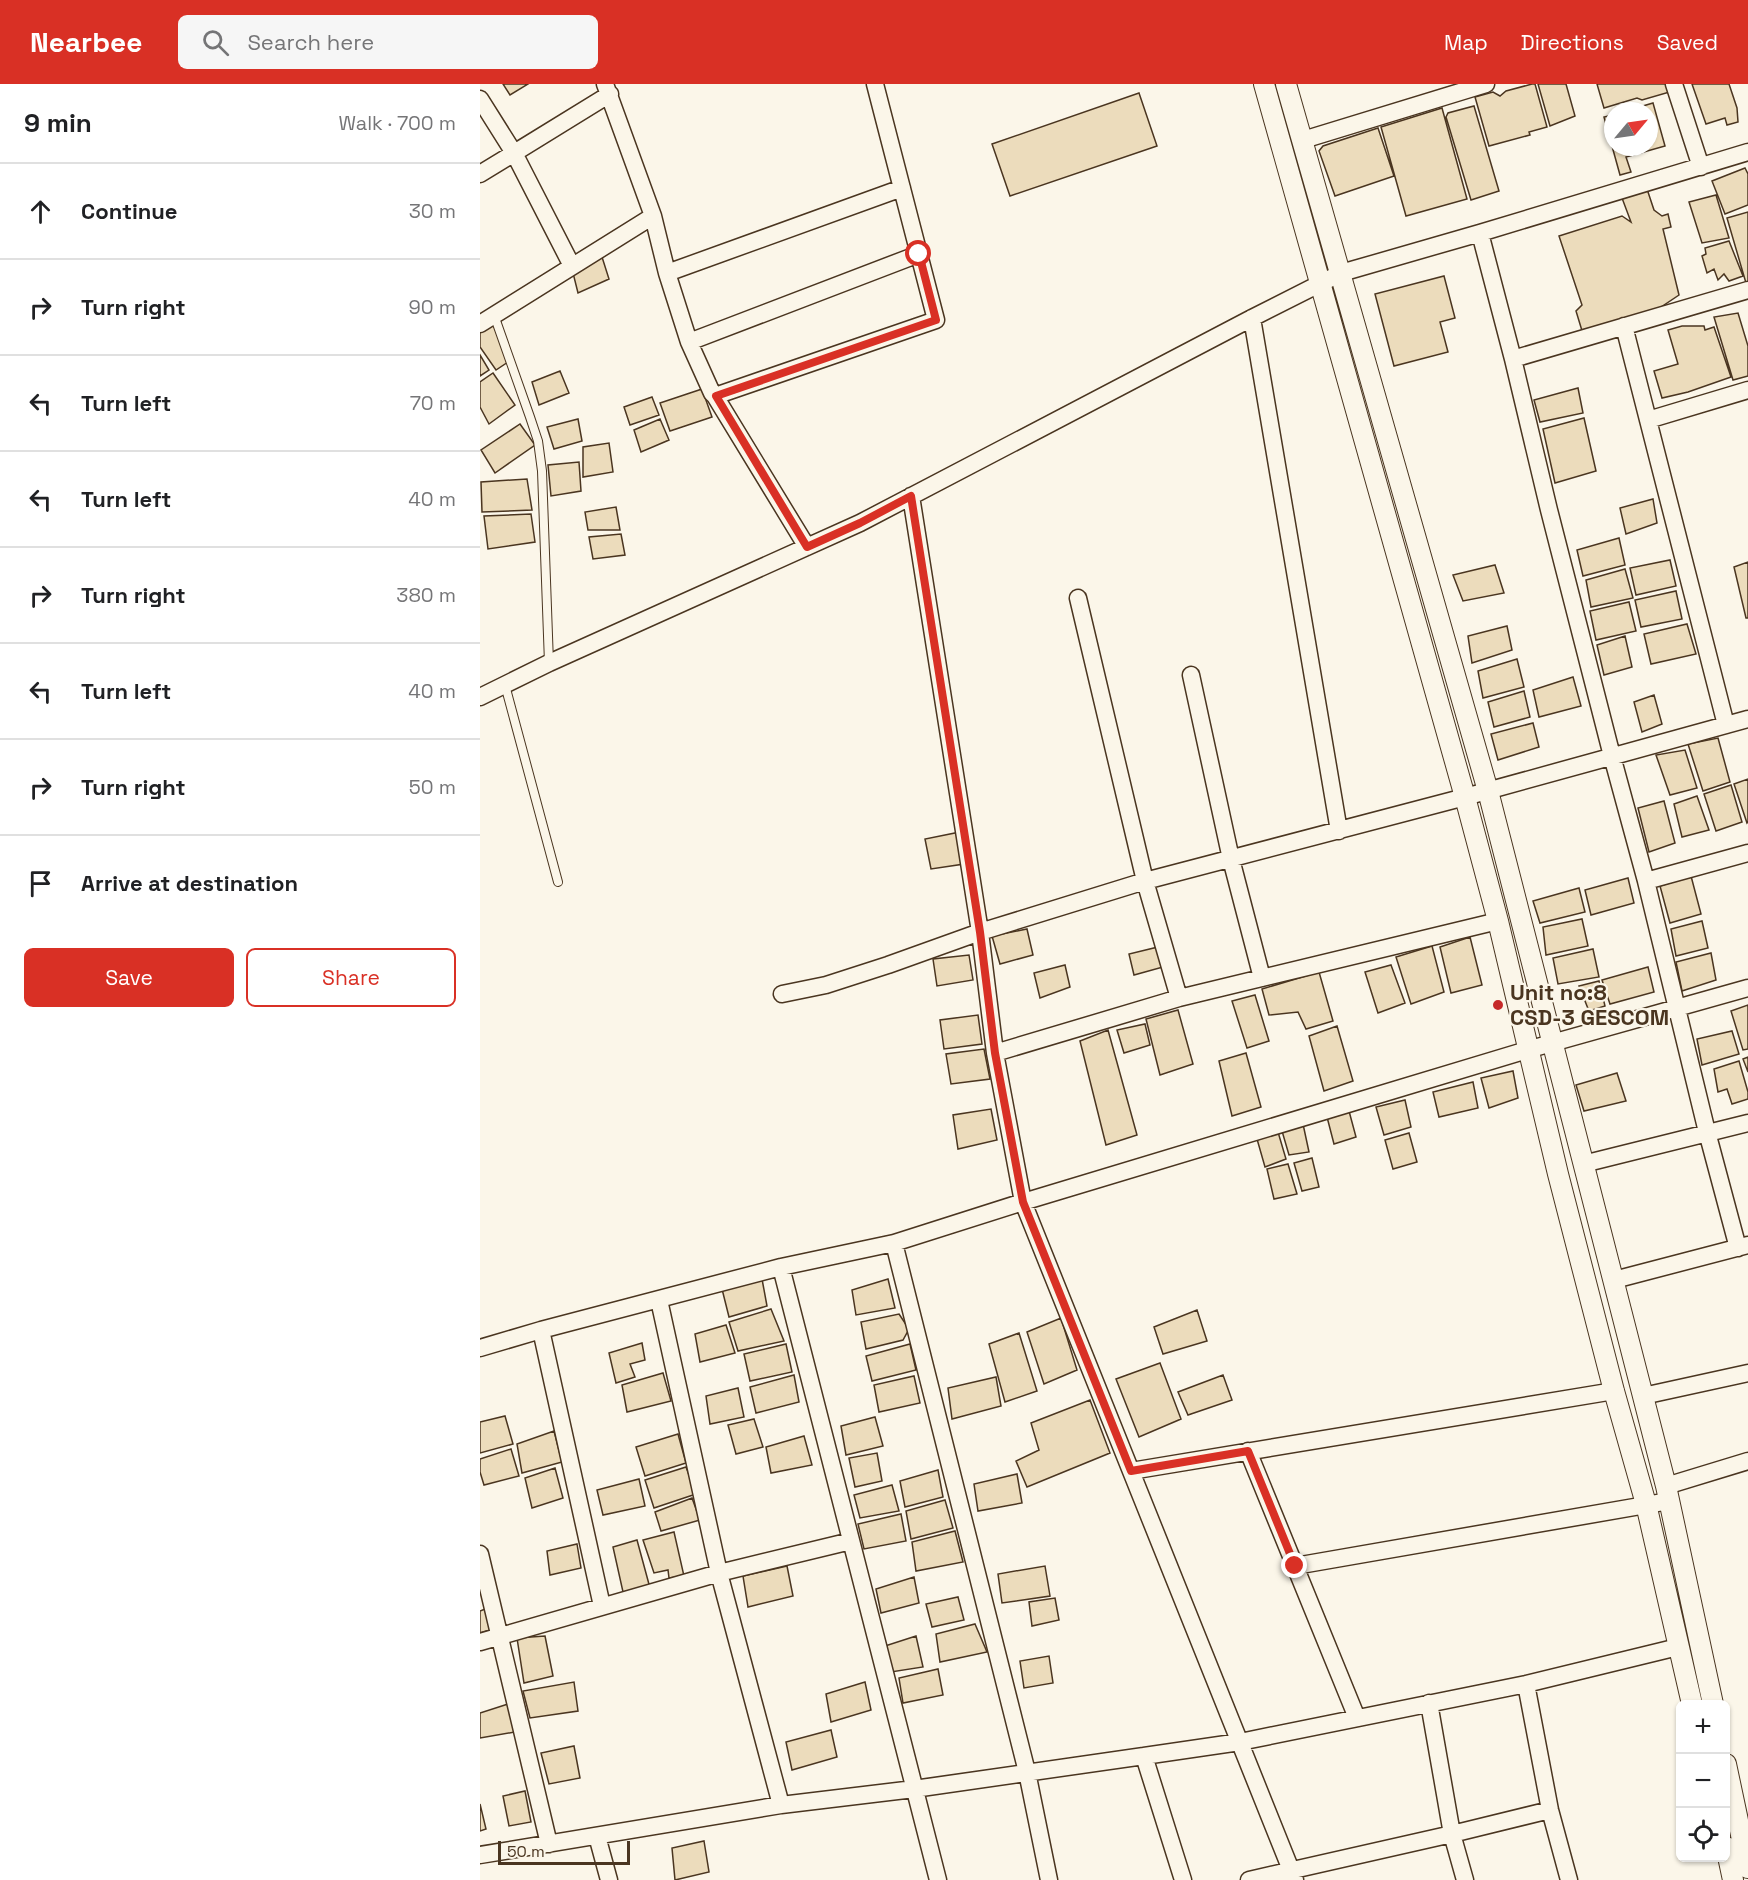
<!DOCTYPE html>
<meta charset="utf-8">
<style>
:root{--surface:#fff;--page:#f6f6f6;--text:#202124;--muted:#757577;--line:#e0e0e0;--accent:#d93025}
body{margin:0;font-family:"Space Grotesk",sans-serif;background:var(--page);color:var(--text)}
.controls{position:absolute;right:18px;bottom:18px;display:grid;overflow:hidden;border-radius:9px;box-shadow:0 2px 4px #0004}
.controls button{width:54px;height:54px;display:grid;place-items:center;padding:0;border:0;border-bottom:2px solid var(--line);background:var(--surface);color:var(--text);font:30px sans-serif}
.compass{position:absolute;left:1124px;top:18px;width:54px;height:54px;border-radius:50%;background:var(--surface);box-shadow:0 2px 4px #0004;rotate:61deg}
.scale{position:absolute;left:18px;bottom:15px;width:132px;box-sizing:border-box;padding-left:6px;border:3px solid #4a3520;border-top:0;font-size:16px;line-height:21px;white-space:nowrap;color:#4a3520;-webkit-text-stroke:4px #fbf6e9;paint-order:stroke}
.stop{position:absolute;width:18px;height:18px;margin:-14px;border:4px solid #d93025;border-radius:50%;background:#fff}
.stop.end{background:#d93025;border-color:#fff;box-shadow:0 2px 6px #0008}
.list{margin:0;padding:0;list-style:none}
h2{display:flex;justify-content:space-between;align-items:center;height:78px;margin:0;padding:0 24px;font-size:26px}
h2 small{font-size:20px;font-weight:400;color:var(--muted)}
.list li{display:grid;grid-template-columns:39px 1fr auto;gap:18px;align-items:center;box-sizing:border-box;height:96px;padding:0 24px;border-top:2px solid var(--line)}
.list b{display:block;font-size:22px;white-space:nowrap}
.list em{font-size:20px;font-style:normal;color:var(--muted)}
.actions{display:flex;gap:12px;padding:18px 24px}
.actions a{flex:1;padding:14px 0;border:2px solid var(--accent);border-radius:9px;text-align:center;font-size:21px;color:var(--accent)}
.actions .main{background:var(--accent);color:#fff}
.icon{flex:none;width:33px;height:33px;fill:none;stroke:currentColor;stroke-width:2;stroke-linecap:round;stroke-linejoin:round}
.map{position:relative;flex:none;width:1268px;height:1796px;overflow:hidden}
header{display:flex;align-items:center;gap:36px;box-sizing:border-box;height:84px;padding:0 30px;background:var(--accent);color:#fff}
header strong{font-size:28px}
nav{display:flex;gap:33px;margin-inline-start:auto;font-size:21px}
.search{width:420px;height:54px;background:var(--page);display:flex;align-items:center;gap:15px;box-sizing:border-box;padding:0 21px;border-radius:9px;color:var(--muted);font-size:22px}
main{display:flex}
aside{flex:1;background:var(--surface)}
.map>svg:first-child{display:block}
</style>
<header>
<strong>Nearbee</strong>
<div class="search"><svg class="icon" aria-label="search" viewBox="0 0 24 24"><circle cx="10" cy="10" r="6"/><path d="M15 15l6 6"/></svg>Search here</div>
<nav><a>Map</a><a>Directions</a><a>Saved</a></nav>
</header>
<main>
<aside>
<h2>9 min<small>Walk · 700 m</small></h2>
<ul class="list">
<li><svg class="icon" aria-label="ahead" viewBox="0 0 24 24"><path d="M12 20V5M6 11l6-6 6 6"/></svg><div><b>Continue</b></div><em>30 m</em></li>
<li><svg class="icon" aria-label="right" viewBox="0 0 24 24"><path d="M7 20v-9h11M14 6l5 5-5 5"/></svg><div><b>Turn right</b></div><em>90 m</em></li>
<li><svg class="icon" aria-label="left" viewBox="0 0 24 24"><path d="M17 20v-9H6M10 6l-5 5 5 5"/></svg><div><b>Turn left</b></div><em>70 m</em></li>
<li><svg class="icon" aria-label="left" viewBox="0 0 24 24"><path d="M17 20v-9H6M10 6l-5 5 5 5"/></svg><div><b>Turn left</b></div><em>40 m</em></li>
<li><svg class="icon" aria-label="right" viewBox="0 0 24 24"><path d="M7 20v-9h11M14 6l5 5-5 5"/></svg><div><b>Turn right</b></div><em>380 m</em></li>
<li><svg class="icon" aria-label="left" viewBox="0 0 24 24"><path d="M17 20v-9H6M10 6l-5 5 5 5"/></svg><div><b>Turn left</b></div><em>40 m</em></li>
<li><svg class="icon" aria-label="right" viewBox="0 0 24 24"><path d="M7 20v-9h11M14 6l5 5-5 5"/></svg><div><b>Turn right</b></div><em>50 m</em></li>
<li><svg class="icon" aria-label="arrive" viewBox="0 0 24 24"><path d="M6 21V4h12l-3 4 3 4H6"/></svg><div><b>Arrive at destination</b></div></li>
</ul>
<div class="actions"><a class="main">Save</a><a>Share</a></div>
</aside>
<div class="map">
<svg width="1268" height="1796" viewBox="0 0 1268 1796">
<rect width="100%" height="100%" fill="#fbf6e9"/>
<path fill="#ecdcbc" stroke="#4a3520" stroke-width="1.5" d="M23 0H48L30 11Z
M1052 0H1055L1067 43 1049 48 1050 51 1009 62 995 13 1013 8 1020 12 1026 7Z
M1058 0H1086L1095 32 1070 42Z
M1117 0H1191L1193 7 1162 16 1157 14 1124 24Z
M1212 0H1249L1257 24 1258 38 1247 41 1245 34 1226 40Z
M659 9 677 62 530 112 512 60Z
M1173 19 1185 62 1146 73 1151 88 1140 91 1124 33 1133 31V63H1169V27H1146Z
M994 22 1019 107 991 116 966 33 968 29Z
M962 24 987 115 926 132 901 43Z
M898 44 914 92 855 112 839 67 843 62Z
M1265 84 1268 90V121L1245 130 1232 97Z
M1167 105 1174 126 1182 132 1188 130 1191 143 1183 145 1199 211 1172 229 1103 250 1096 227 1102 221 1079 152 1142 132 1151 138 1142 114Z
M1236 111 1249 154 1222 159 1209 118Z
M1268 128V199H1266L1247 134Z
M1249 157 1263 192 1249 197 1244 190 1238 196 1234 185 1227 189 1222 172 1226 170 1225 164Z
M122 173 129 195 98 209 93 189Z
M964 192 975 234 960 238 968 268 914 282 895 210Z
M1258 229 1268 262V292L1253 296 1234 233Z
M12 237 28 278 16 286 0 263V244Z
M1202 242H1224L1225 246 1234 243 1251 293 1208 308 1182 314 1174 287 1198 280 1188 246Z
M0 271 9 286 0 292Z
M80 287 89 309 59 321 52 298Z
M13 289 35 321 9 340 0 323V298Z
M1098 304 1103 329 1060 338 1054 316Z
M222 305 232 333 190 347 180 319Z
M172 313 179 331 150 341 144 323Z
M1104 334 1116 387 1075 399 1063 345Z
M98 335 102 357 74 365 67 343Z
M180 335 189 356 161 368 154 346Z
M40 340 55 361 15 389 1 366Z
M129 359 133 388 103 393V363Z
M99 378 101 407 71 412 68 381Z
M47 395 52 426 2 428 1 398Z
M1173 415 1177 439 1146 450 1140 424Z
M136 423 140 446H108L105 428Z
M51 430 55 458 8 465 4 432Z
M141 450 145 471 113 475 109 453Z
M1139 454 1145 481 1103 492 1097 466Z
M1190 476 1196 502 1156 511 1150 484Z
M1268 478V534H1266L1254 483Z
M1015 481 1024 509 983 517 973 491Z
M1145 485 1153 514 1111 523 1106 496Z
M1196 507 1202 535 1161 543 1155 516Z
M1149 518 1156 547 1116 556 1110 527Z
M1207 540 1216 570 1171 580 1164 550Z
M1027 542 1032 566 992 579 988 552Z
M1145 552 1152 583 1124 591 1117 561Z
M1037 575 1044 603 1003 614 998 587Z
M1093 593 1101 622 1059 633 1053 606Z
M1044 607 1050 633 1014 643 1008 618Z
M1174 611 1182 640 1162 648 1154 618Z
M1053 639 1059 663 1018 676 1011 650Z
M1238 654 1250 698 1223 707 1208 660Z
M1205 666 1217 704 1190 711 1176 671Z
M1268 695V738L1267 739 1254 700Z
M1251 701 1262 738 1236 747 1224 710Z
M1217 712 1229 746 1202 753 1194 720Z
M1184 717 1195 759 1169 768 1158 724Z
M480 748 484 780 451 785 445 755Z
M1211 792 1221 830 1190 839 1180 802Z
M1148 794 1154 819 1111 831 1105 806Z
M1099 804 1105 828 1060 839 1053 817Z
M1102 835 1108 862 1066 871 1063 843Z
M1222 837 1228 864 1196 872 1191 845Z
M547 845 553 871 520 880 512 852Z
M990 853 1002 901 971 909 960 863Z
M952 862 964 908 931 920 916 873Z
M678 863 683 883 654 891 649 870Z
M1113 865 1119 893 1078 900 1073 874Z
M1231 869 1236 896 1202 907 1196 878Z
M489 871 493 896 457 902 453 875Z
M585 881 590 903 560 914 554 889Z
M911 881 925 919 898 929 885 888Z
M1168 883 1174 908 1130 920 1122 896Z
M839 888 853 937 826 945 818 928 789 931 782 905Z
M1119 897 1125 922 1109 927 1099 902Z
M775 911 789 957 767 964 752 917Z
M1268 921V965L1263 966 1251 927Z
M698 926 713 980 680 991 666 935Z
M498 931 502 960 464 965 460 936Z
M665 940 670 961 644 969 637 946Z
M857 942 873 997 844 1007 829 952Z
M628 946 657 1051 626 1061 600 957Z
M1252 947 1259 970 1222 981 1217 955Z
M504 965 510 995 471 1000 466 970Z
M766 969 781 1023 752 1032 739 977Z
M1268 973V988L1263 975Z
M1259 977 1268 1008V1015L1252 1020 1247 1005 1238 1008 1234 985Z
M1033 987 1038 1014 1009 1024 1001 994Z
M1137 989 1146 1017 1104 1027 1096 1001Z
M993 998 998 1024 959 1033 953 1008Z
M925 1016 931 1043 904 1051 896 1023Z
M511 1025 517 1056 478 1065 473 1031Z
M869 1027 876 1053 854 1060 847 1033Z
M823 1040 829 1068 809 1071 802 1047Z
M798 1048 806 1075 785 1083 777 1055Z
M929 1049 937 1078 913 1085 905 1056Z
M832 1074 839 1103 822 1107 814 1079Z
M808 1080 817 1110 794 1115 787 1085Z
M282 1195 287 1222 249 1233 242 1205Z
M408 1195 415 1224 376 1231 372 1206Z
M291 1225 304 1257 258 1267 249 1238Z
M717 1226 727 1257 683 1270 674 1243Z
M419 1230 429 1245 423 1256 386 1265 381 1238Z
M581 1234 597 1286 564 1300 547 1248Z
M246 1241 255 1269 220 1278 215 1250Z
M539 1249 557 1307 525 1318 509 1260Z
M162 1259 165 1276 150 1280 155 1293 136 1299 129 1269Z
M306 1260 312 1288 270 1297 264 1270Z
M430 1260 436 1286 392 1297 386 1272Z
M680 1279 701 1335 659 1353 636 1295Z
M183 1289 191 1317 147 1328 142 1301Z
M314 1291 319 1318 276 1329 270 1303Z
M743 1291 752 1316 708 1331 698 1308Z
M434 1292 440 1319 399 1328 394 1301Z
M516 1293 521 1322 472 1335 468 1304Z
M258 1304 264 1333 230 1340 226 1312Z
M610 1316 630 1369 547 1403 536 1377 559 1366 551 1339Z
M25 1332 33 1360 0 1369V1338Z
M395 1333 403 1362 366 1371 361 1342Z
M274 1335 283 1363 256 1370 248 1341Z
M74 1347 82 1378 42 1389 37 1360Z
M198 1350 206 1379 165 1392 156 1363Z
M324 1352 332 1381 291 1389 286 1363Z
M31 1365 39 1392 4 1401 0 1388V1375Z
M397 1369 402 1397 375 1403 369 1374Z
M206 1383 216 1410 174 1424 165 1396Z
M75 1384 83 1414 52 1424 45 1394Z
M458 1386 463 1413 425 1423 420 1397Z
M537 1390 542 1419 498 1427 494 1400Z
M159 1395 165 1422 123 1431 117 1406Z
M412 1401 419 1427 380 1434 374 1411Z
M212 1414 220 1436 181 1447 175 1428Z
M465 1416 473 1444 431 1455 426 1427Z
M421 1430 426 1457 384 1465 378 1440Z
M475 1447 483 1478 436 1487 432 1458Z
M194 1448 204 1492 189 1494 188 1486 174 1489 163 1456Z
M157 1456 170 1504 143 1508 133 1463Z
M97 1460 101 1484 70 1491 67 1467Z
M307 1482 313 1512 268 1523 263 1492Z
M565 1482 570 1512 522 1519 518 1490Z
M434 1493 439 1519 401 1529 396 1505Z
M478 1513 484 1536 452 1543 446 1520Z
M575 1514 579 1536 552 1542 549 1518Z
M5 1525 10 1546 0 1549V1527Z
M495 1540 507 1568 460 1578 456 1550Z
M65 1552 73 1592 44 1599 37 1554Z
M436 1552 443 1583 411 1588 405 1562Z
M569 1572 573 1599 544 1604 540 1577Z
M458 1585 463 1611 423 1619 419 1594Z
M94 1598 98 1627 50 1634 43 1607Z
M385 1598 391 1626 351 1638 346 1610Z
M28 1620 35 1648 0 1654V1629Z
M351 1646 357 1673 312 1686 306 1658Z
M94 1662 100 1694 69 1700 61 1669Z
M45 1707 51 1738 29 1742 23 1712Z
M0 1720 6 1745 0 1747Z
M224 1757 229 1788 195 1796 192 1764Z"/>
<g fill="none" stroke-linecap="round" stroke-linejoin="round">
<g stroke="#4a3520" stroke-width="10">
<path id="service" d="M14 231 50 333 58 357 62 387 69 579
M25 601 78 798"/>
</g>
<g stroke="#4a3520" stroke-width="19">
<path id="minor" d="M125 0 173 132 187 189 209 258 232 309 235 312 456 236 395 0
M1194 0 1221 83
M0 15 34 69 92 182
M823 56 1006 0
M0 90 130 10
M1000 149 1033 275
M187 189 422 104
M772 234 859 747
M0 240 173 132
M1144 242 1246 641
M209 258 439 170
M235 312 327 463
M1168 336 1268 306
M431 412 500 848 515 969 543 1118 815 1796
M598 514 665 797 699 914
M711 591 751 775 782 894
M0 613 69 579 380 439 772 234 861 189 1000 149 1268 68
M1166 797 1268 769
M302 910 346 901 408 881 500 848 665 797 985 713 1268 635
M515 969 699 914 1018 837
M1103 1080 1268 1039
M414 1159 547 1688 569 1796
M1258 1164 1227 1048 1166 797 1132 672 1069 426 1033 275 1268 206
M301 1183 458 1796
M1134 1196 1268 1161
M179 1216 239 1489 301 1721
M61 1246 122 1522
M0 1264 61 1246 301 1183 414 1159 543 1118 1047 966 1268 904
M1163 1312 1268 1289
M768 1367 877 1634
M651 1387 1134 1307
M1186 1402 1268 1377
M0 1470 69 1760
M815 1482 1189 1417
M0 1558 239 1489 371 1457
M1046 1600 1070 1726 1089 1796
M949 1619 972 1750 1070 1726
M664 1672 760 1658 1046 1600 1198 1563
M117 1752 129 1796
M0 1771 301 1721 434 1705 664 1672 703 1796
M769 1796 972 1750 985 1796"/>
</g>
<g stroke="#4a3520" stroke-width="22">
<path id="tertiary" d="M784 0 985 713 1018 837 1078 1090 1134 1307 1166 1420 1212 1620
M806 0 1008 707 1186 1402 1233 1620
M1246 1680 1268 1784
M1246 1763 1253 1796"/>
</g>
<use href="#service" stroke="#fbf6e9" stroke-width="8"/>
<use href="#minor" stroke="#fbf6e9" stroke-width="16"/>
<use href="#tertiary" stroke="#fbf6e9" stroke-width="20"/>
</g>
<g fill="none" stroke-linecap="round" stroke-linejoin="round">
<path stroke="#d93025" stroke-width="8" d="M439 170 456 236 236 312 327 463 380 439 431 412 500 848 515 969 543 1118 651 1387 768 1367 815 1482"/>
</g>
<circle fill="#c62828" stroke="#fbf6e9" stroke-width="2" cx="1018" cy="921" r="6"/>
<g text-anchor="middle" stroke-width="4.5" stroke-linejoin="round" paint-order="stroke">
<g font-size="22" font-weight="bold" fill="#4a3520" stroke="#fbf6e9" text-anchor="start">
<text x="1030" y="916">Unit no:8<tspan x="1030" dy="25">CSD-3 GESCOM</tspan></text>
</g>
</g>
</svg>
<div class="controls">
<button>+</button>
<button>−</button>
<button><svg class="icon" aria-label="locate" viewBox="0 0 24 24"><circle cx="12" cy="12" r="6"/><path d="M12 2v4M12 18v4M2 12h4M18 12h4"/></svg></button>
</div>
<svg class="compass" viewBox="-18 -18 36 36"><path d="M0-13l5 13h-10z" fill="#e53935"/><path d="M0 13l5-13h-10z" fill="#757577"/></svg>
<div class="scale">50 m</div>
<div class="stop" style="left:439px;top:170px"></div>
<div class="stop end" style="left:815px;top:1482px"></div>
</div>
</main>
